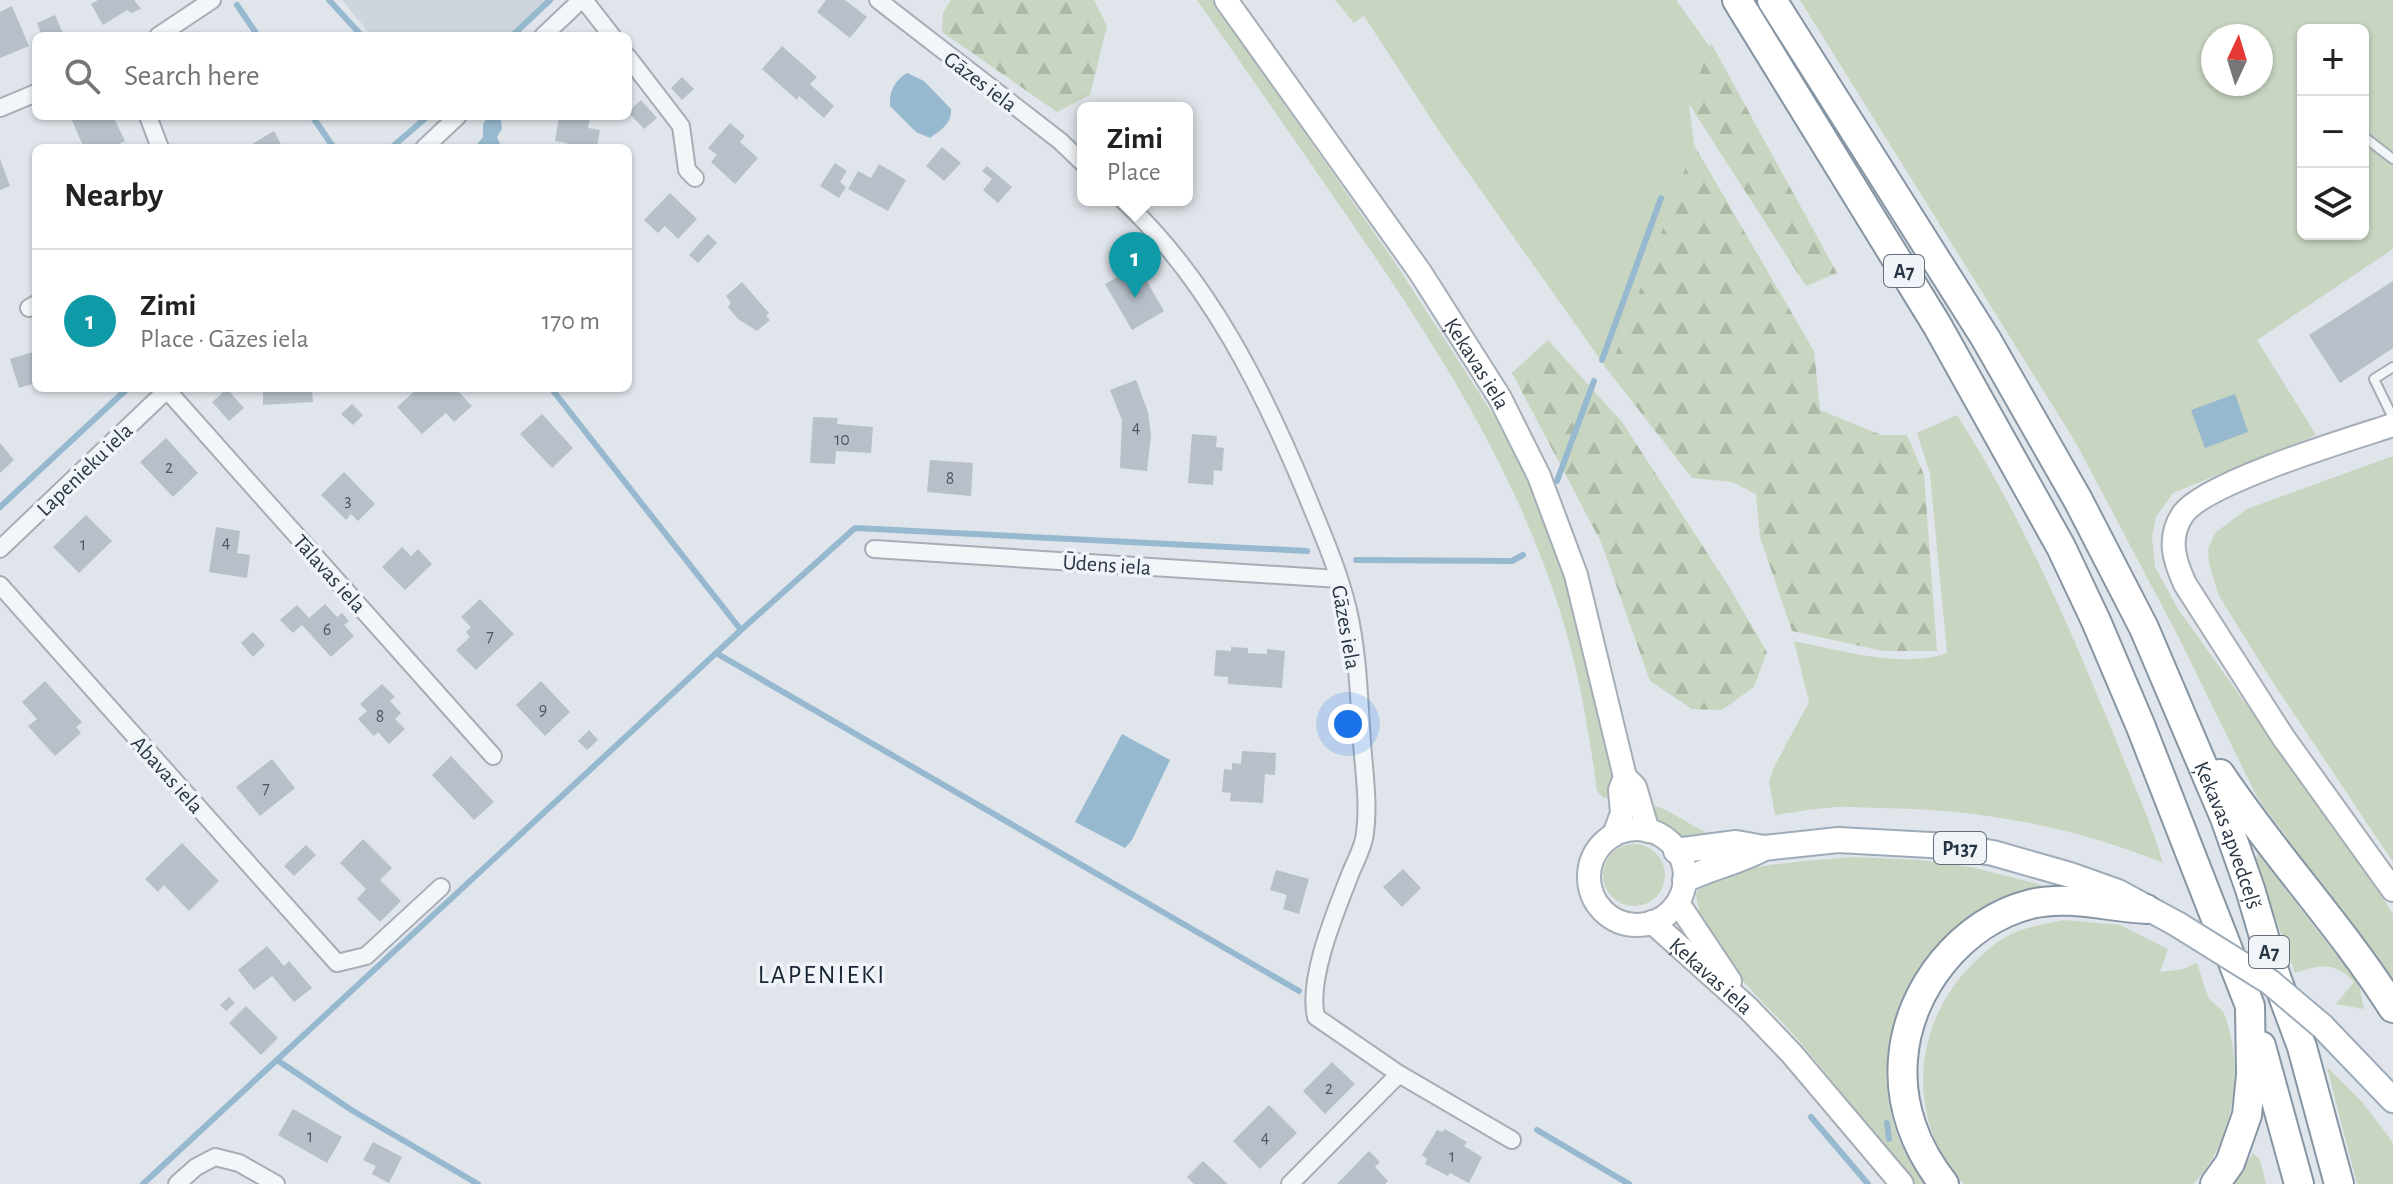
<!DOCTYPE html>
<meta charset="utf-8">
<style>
:root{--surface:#fff;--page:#f6f6f6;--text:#222;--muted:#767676;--line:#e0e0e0;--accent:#dd3864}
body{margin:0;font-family:"Alegreya Sans",sans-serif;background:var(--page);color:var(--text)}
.controls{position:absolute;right:24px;top:24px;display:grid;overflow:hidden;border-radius:12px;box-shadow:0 2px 6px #0004}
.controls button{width:72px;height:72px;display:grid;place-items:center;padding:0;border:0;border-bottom:2px solid var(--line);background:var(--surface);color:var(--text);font:40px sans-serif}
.compass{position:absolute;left:2201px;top:24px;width:72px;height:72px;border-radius:50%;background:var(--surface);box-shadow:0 2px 6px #0004;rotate:4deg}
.you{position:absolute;left:1348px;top:724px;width:28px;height:28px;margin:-20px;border:6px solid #fff;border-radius:50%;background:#1a73e8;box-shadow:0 0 0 12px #1a73e833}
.badge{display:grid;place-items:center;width:52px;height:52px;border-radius:50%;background:var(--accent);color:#fff;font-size:26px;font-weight:700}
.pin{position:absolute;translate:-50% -66px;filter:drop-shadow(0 2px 4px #0008)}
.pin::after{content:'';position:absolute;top:42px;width:28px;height:24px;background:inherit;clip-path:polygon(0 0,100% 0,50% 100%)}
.popup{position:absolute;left:1077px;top:102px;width:116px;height:104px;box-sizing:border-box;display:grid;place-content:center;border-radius:12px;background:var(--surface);filter:drop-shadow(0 2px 6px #0005);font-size:26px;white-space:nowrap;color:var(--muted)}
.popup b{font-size:30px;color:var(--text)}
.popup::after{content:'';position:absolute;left:50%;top:100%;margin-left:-16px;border:16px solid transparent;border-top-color:var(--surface)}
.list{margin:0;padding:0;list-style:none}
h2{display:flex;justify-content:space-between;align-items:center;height:104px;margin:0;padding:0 32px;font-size:34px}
h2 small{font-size:26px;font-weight:400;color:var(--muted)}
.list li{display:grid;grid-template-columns:52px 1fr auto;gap:24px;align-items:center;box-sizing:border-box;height:144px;padding:0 32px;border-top:2px solid var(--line)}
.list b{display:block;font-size:30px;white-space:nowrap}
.list p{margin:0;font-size:26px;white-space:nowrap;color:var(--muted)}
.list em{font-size:26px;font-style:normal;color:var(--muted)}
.icon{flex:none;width:44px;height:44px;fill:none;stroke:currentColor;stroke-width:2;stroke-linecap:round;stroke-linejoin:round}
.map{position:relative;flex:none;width:2393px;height:1184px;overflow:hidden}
.search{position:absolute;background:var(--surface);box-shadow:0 2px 6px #0004;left:32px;top:32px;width:600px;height:88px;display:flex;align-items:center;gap:20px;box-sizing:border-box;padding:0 28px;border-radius:12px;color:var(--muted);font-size:30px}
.panel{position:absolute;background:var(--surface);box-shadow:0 2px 6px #0004;left:32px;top:144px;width:600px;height:248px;border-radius:12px}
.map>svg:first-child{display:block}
</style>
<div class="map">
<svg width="2393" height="1184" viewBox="0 0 2393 1184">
<defs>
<pattern id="forest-firs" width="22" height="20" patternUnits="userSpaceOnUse" patternTransform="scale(2)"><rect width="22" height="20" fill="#c8d5c0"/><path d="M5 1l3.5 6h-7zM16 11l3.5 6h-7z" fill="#acb7a6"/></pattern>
</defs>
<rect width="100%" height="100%" fill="#e0e5eb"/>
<path fill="#ced5dd" d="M342 0H547L509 36H372Z"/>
<path fill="#c8d5c0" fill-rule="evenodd" d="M1197 0H1212L1396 264 1496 419 1520 464 1546 523 1567 579 1608 743 1614 798H1604L1597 791C1587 716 1574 644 1547 573 1500 444 1427 332 1349 219 1299 146 1248 73 1197 0Z
M1335 0H1676L1710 47 1689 104 1694 145 1609 372 1441 134 1364 16 1354 23Z
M1800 0H2393V249L2257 340 2316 435 2173 493 2156 517 2152 537 2155 567 2178 609 2364 869 2393 914V984L2368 946 2258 799 2179 638 2076 443ZM2303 30H2363V234H2303ZM2213 36H2261V84H2213Z
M1957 415C2022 517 2070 627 2115 738 2131 779 2151 821 2163 863 2073 826 1978 809 1880 808 1866 808 1851 806 1837 807 1816 808 1796 812 1775 815L1769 782 1775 765 1809 702 1794 641C1838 650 1904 669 1947 653L1930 474 1917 433Z
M2393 456V862L2270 678 2219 596 2209 564 2208 549 2215 533 2247 509Z
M1648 804C1673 809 1693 830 1719 837 1685 841 1661 840 1648 804Z
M1603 875a31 31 0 1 1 62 0a31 31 0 1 1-62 0Z
M2258 854 2359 984 2364 1009 2336 1004 2354 982C2335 961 2319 965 2295 973L2255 860Z
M1853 857 1920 860 1971 867 2042 885 2041 890C2010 901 1980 912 1953 931 1945 937 1939 946 1932 954 1875 1019 1870 1116 1926 1184H1916C1878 1137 1839 1089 1800 1042 1764 1000 1702 951 1696 894 1698 891 1700 887 1703 884 1725 865 1822 860 1853 857Z
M2064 920 2120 925 2168 949 2160 972 2184 969 2197 963C2201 974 2204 988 2209 998 2214 1005 2223 1008 2225 1016 2245 1069 2233 1144 2193 1184H1964C1908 1124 1911 1034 1964 973 1976 960 1990 946 2006 937 2024 927 2044 924 2064 920Z
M2327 1067 2363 1103 2391 1140 2393 1144V1184H2357Z
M2253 1153 2260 1160 2266 1184H2234Z"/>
<path fill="url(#forest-firs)" d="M951 0H1094L1107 26 1090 95 1057 112 942 32 943 13Z
M1711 43 1837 273 1806 286 1689 104Z
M1694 145 1814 351 1820 410 1881 435H1907L1924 475 1937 651H1883L1792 631 1760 537 1756 494 1732 482 1692 478 1609 372Z
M1548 340 1622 422 1728 585 1767 652 1754 687 1722 710 1692 709 1650 681 1601 542 1512 373Z"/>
<path fill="#97b9cf" d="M907 73 924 81 951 109C952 124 941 130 930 138L916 132 890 106C889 92 894 81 907 73Z
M488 116 501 120 502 129 497 137 502 148H474L483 137V124Z
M2235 394 2248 432 2205 448 2191 410Z
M1122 734 1170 760 1132 840 1125 848 1075 822Z"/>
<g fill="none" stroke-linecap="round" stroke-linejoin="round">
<path stroke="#97b9cf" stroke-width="6" d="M329 0 362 36
M237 5 258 36
M512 36 550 0
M312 116 334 148
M391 148 428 116
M1602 360 1661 198
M1557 481 1594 381
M0 507 128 388
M1356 560 1512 561 1523 555
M741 630 855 528 1307 551
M716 653 1299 991
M277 1060 353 1111 478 1184
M1811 1117 1868 1184
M1887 1123 1889 1139
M1537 1130 1629 1184
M143 1184 741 630 551 388"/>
</g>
<path fill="#b7bfc9" d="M98 0H134L141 9 131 13 127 10 103 25 91 4Z
M826 0H845L867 17 850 38 817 12Z
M12 6 29 46 0 58V12Z
M55 15 64 36H42L37 23Z
M782 46 817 77 810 84 834 106 824 118 799 96 797 100 762 69Z
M682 77 694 89 682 100 671 88Z
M641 100 657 118 644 129 628 112Z
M70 116H113L125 141 110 148H84Z
M559 116H590L588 128 600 130 597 148H566L567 143 555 141Z
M730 123 745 136 740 142 758 158 735 184 711 162 717 155 708 148Z
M274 131 283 148H254L252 144Z
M942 147 961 163 944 181 926 166Z
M0 159 10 186 0 190Z
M835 163 847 171 840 182 846 187 839 198 820 186Z
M879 164 906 180 888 211 848 189 858 171 871 178Z
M987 166 1012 187 998 203 983 190 992 179 982 171Z
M670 193 697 219 678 239 665 226 658 233 644 220Z
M708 234 717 243 698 263 689 255Z
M1138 266 1164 311 1132 330 1105 284Z
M2393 281V348L2340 383 2309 335Z
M742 282 769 313 766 316 770 320 757 331 738 319 728 307 731 303 726 296Z
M36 351V383L19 388 10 359Z
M1136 380 1148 412 1151 435 1147 471 1120 468 1122 420 1110 390Z
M263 388H312L313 402 263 405Z
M418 388H434L437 392 442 388H455L472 406 454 422 446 413 422 434 397 407Z
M227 389 244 408 229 421 212 402Z
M352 404 363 415 353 425 341 414Z
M542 414 573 448 552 468 520 434Z
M813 417 838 418 837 424 873 427 871 453 836 451 835 464 810 463Z
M1192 434 1217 436 1216 447 1224 448 1222 471 1214 470 1213 485 1188 483Z
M166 438 198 473 173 497 140 462Z
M0 443 14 460 0 473Z
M930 460 973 463 971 496 927 492Z
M344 472 375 504 358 521 351 514 346 520 321 495Z
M86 515 112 541 79 573 53 547Z
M216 527 240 531 237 553 250 555 247 578 209 572Z
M402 547 411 556 418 549 432 564 405 590 382 567Z
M480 599 514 634 476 670 456 650 470 637 466 632 471 627 461 617Z
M325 604 337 617 342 613 349 621 344 625 354 636 331 657 302 625 293 633 280 620 297 605 309 618Z
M253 632 265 645 253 657 241 643Z
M1231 647 1248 648V653L1267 654V649L1285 651 1282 688 1228 684V677L1214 676 1216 650 1231 651Z
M45 681 82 722 76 727 81 733 55 756 28 726 37 719 22 702Z
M541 681 570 712 545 736 516 705Z
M382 684 395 697 390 701 401 713 395 719 405 729 389 744 378 732 374 736 358 719 367 711 360 704Z
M589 730 598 740 587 750 578 741Z
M1242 751 1276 753 1275 775 1265 774 1263 803 1230 801 1231 793 1222 792 1224 769 1232 770V763L1241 764Z
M451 756 494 802 474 820 432 775Z
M272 759 295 788 260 816 236 787Z
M363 839 392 868 380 880 401 901 380 922 357 899 366 889 340 863Z
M182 843 219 881 189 911 164 885 158 892 145 879Z
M306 845 316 855 294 876 284 866Z
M1403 869 1421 888 1402 907 1383 887Z
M1276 870 1309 879 1299 914 1283 909 1287 895 1270 890Z
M267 946 284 966 289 961 312 988 294 1002 272 976 254 990 238 970Z
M229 997 235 1003 226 1011 220 1005Z
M246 1006 278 1038 261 1055 229 1023Z
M1332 1062 1355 1084 1325 1114 1303 1091Z
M1269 1105 1297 1133 1260 1169 1233 1141Z
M293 1109 342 1137 327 1163 278 1135Z
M1445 1129 1467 1142 1464 1146 1482 1157 1469 1183 1450 1173 1448 1176 1425 1164 1427 1159 1422 1155 1437 1130 1442 1132Z
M373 1142 402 1157 389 1183 372 1174 376 1166 363 1160Z
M1369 1151 1380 1162 1375 1167 1388 1181 1385 1184H1337Z
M1203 1161 1228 1184H1194L1187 1177Z"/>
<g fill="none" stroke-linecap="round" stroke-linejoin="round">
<g stroke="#a5adb6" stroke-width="12">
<path id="lane" d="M2363 136 2393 159
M2393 367 2374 379 2393 418"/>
</g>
<g stroke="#a5adb6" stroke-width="20">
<path id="street" d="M584 0 612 36
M878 0 1060 141 1083 163
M158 36 212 0
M543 36 581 0
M628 57 681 126 687 170 695 178
M0 108 36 93
M148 116 160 148
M424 148 458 116
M1123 200C1209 280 1263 390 1307 496 1322 533 1339 571 1348 610 1358 652 1359 699 1362 742 1364 772 1369 803 1365 833 1364 846 1356 860 1351 872 1336 911 1307 978 1316 1017L1399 1074 1512 1140
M29 308 36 304
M167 390 493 756
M0 549 169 388
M874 549 1339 579
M0 585 337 963 366 956 441 887
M177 1184 196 1167 215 1157 239 1163 276 1184
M1290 1184 1399 1074"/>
</g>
<g stroke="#a5adb6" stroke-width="26">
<g id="secondary">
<path id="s1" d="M1226 0 1420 272 1500 398 1539 476 1576 575 1625 777 1635 787 1648 831"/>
<path d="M2393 425C2350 439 2206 482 2183 514 2167 538 2174 560 2185 584L2283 737 2393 890"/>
<circle cx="1637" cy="877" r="48"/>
<path d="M1614 835 1622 813 1620 790 1625 777"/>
<path d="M1678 903 1730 981"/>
<path id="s2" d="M1652 922 1748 1008 1792 1054 1902 1184"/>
</g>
</g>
<g stroke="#9eabb8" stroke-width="28">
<path id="primary" d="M1676 851 1736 843 1764 848 1838 840 1949 846 1993 853 2070 875 2118 892 2177 924
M1685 880C1711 867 1739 862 1764 848
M2322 1026 2393 1100"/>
</g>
<g stroke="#8695a3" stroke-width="32">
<g id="highway">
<path d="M1737 0 1937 325 2061 547 2096 621 2141 727 2250 1006 2251 1075 2247 1115 2230 1163 2215 1184"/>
<path id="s3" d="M1772 0 1986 339 2078 500 2144 628 2225 818 2250 889 2276 977 2302 1047 2339 1184"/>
<path d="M2220 774C2274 855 2341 926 2393 1008"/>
<path d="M2261 1046 2299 1184"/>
<path d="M1944 1184C1916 1149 1899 1105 1903 1059 1908 989 1962 921 2031 904 2069 895 2108 907 2146 909"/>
</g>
</g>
<use href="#lane" stroke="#f3f6f8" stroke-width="8"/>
<use href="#street" stroke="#f3f6f8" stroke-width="16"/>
<use href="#secondary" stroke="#fff" stroke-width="22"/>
<use href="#primary" stroke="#fff" stroke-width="24"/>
<use href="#highway" stroke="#fff" stroke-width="28"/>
<g stroke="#9eabb8" stroke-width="28" stroke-linecap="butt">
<path id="primary-bridge" d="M2177 924 2270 982 2322 1026"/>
</g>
<use href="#primary-bridge" stroke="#fff" stroke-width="24"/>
</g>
<g text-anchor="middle" stroke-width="7" stroke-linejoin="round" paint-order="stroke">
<g font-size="18" fill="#4b5865">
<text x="1136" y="433">4</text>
<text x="842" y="445">10</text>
<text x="169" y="473">2</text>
<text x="950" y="484">8</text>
<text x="348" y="506">3</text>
<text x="226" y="548">4</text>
<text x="83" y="550">1</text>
<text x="327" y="635">6</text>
<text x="490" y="642">7</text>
<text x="543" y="715">9</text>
<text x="380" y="722">8</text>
<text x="266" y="794">7</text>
<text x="1329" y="1094">2</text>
<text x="310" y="1142">1</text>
<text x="1265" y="1143">4</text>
<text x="1452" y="1162">1</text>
</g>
<g fill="#f0f4f8" stroke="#636e7a" stroke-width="2">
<rect x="1884" y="255" width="40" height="32" rx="6"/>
<rect x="1934" y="832" width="52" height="32" rx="6"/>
<rect x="2249" y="936" width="40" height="32" rx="6"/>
</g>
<g font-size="20" font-weight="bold" fill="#273544">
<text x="1904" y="278">A7</text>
<text x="1960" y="855">P137</text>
<text x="2269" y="959">A7</text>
</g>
<g font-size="22" fill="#273544" stroke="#f0f4f8">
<text transform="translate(981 81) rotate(37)" y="8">Gāzes iela</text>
<text dy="8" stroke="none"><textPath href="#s1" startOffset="442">Ķekavas iela</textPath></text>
<text transform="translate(84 469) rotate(-44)" y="8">Lapenieku iela</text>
<text transform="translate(1107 564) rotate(4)" y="8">Ūdens iela</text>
<text transform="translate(330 573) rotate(48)" y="8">Tālavas iela</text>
<text transform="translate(1347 627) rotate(80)" y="8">Gāzes iela</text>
<text transform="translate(168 774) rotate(48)" y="8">Abavas iela</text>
<text dy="8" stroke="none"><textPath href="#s3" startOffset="954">Ķekavas apvedceļš</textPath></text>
<text dy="8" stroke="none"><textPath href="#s2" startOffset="80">Ķekavas iela</textPath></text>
</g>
<g font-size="26" letter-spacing="2" fill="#192635" stroke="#f0f4f8">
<text x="822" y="983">LAPENIEKI</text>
</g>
</g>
</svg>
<div class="controls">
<button>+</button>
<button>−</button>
<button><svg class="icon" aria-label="layers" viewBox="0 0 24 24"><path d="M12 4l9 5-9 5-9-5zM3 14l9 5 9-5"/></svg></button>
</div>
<svg class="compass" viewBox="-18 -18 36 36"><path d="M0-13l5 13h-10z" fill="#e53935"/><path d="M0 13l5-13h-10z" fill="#767676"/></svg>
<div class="you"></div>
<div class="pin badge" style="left:1135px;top:298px;background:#0f9aa8">1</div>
<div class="popup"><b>Zimi</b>Place</div>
<div class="search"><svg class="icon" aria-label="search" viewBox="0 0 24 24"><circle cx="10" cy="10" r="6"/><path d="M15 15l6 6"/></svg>Search here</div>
<section class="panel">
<h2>Nearby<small></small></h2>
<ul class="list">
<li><span class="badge" style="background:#0f9aa8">1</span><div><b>Zimi</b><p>Place · Gāzes iela</p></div><em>170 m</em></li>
</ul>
</section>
</div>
